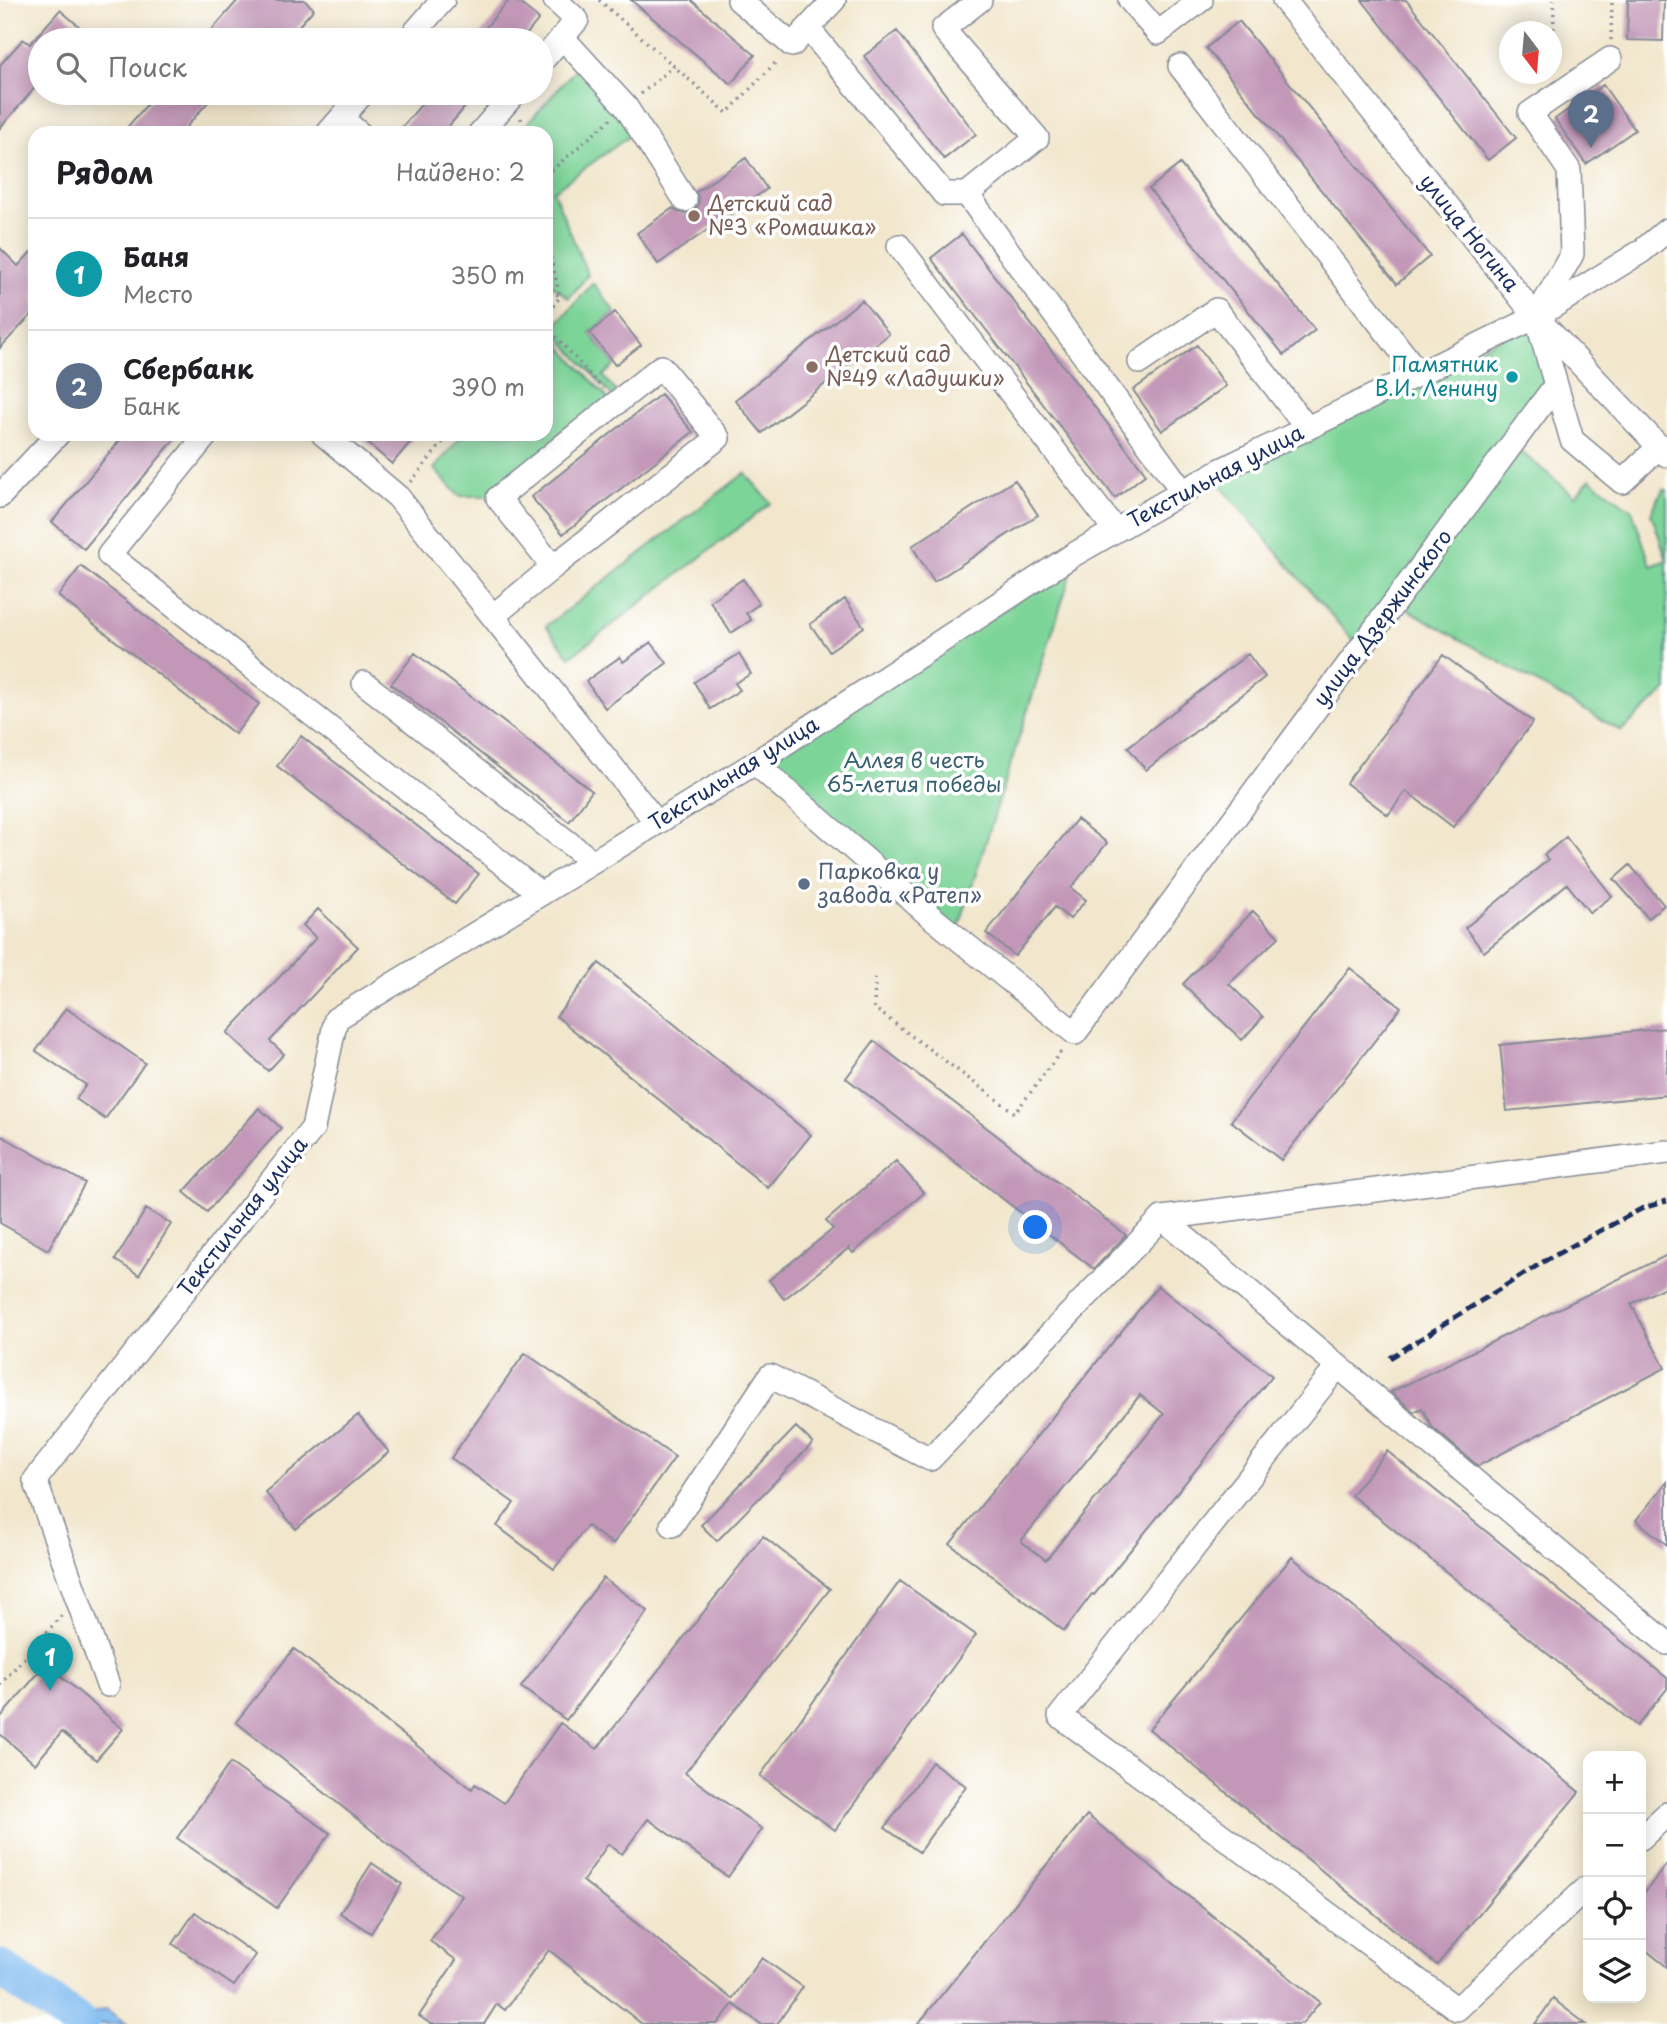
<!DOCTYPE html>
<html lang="ru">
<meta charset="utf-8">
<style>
:root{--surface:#fff;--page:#f6f6f6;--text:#202124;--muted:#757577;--line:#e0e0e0;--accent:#2563eb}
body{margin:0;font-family:"Playpen Sans",sans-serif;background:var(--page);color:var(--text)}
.controls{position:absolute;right:21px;bottom:21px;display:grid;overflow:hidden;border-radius:14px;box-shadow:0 4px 18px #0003}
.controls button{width:63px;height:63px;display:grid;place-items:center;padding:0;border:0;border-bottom:2px solid var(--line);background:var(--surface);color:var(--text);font:35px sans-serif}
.compass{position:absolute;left:1499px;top:21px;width:63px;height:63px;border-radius:50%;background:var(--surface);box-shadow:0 4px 18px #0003;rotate:164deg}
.you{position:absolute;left:1036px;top:1228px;width:24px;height:24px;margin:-18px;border:5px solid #fff;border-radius:50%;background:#1a73e8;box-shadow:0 0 0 10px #1a73e833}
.badge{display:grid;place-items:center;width:46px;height:46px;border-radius:50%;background:var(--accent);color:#fff;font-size:23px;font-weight:700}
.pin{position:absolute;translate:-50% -58px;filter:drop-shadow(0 2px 4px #0008)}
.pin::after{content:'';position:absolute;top:37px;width:24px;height:21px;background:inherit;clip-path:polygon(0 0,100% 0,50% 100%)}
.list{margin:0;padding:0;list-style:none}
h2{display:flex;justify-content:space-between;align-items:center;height:91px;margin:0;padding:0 28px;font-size:30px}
h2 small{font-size:23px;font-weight:400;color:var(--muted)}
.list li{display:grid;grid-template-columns:46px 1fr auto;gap:21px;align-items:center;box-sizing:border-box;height:112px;padding:0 28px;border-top:2px solid var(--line)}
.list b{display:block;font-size:26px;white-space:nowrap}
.list p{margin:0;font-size:23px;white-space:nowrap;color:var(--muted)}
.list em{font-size:23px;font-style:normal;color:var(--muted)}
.icon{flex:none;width:38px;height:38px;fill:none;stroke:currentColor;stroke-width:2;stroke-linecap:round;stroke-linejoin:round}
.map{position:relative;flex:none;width:1667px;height:2024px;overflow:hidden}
.search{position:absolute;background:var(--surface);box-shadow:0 4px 18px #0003;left:28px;top:28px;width:525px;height:77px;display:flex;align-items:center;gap:18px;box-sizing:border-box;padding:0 24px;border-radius:38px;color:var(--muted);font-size:26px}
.panel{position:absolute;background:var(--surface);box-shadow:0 4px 18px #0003;left:28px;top:126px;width:525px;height:315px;border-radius:21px}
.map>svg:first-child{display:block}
</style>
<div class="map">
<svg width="1667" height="2024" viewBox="0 0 1667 2024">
<rect width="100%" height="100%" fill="#fff"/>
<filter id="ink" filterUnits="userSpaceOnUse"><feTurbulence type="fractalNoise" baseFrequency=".0143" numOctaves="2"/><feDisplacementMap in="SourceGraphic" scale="14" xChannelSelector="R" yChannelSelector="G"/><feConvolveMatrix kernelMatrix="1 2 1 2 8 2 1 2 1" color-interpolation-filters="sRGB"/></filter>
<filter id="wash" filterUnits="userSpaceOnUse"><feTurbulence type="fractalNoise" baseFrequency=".00686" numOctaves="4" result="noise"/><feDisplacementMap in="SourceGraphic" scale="28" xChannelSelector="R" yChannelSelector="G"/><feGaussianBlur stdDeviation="1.57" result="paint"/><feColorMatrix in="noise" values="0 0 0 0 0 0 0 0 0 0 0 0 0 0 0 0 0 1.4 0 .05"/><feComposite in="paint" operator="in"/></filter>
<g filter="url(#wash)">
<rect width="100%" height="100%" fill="#f2e7cd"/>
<path fill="#7dd498" stroke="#4c827b" stroke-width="2" d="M579 65 635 132 553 191 588 275 569 298 546 280V133H519Z
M593 283 615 312 590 333 615 365 603 376 620 396 616 400 552 329Z
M1545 317 1550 382 1354 642 1213 477Z
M548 332 612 403 495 496H459L434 469 463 434H546V335Z
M1520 451 1575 496 1590 479 1632 510 1651 566 1667 560 1651 513 1663 489 1667 490V690L1621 731 1400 605Z
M745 473 771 503 570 657 546 626Z
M1074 564 958 930 765 763Z"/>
<path fill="#7ebaf0" stroke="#4c74a7" stroke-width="2" d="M106 2009 127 2024H83L91 2013Z"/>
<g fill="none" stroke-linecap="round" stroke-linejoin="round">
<path stroke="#7ebaf0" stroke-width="37" d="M0 1968 80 2024"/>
</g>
<g id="blocks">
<path fill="#c297b8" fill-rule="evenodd" d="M238 0H304L314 9 286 40H279L270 32 262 40H203Z
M509 0H516L539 19 522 40H475Z
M631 0H691L755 55 731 84Z
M1362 0H1406L1516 138 1488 160Z
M1628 0H1664L1663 41 1627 40Z
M60 10 95 40H40V82L0 128V65L23 39 30 44Z
M1239 21 1430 256 1397 284 1206 48Z
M897 31 976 134 944 159 864 56Z
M1603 85 1635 130 1586 164 1555 119Z
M157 93H216L181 133H122Z
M431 93H477L443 133H397Z
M746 158 767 189 658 264 637 233 673 208 678 212 685 214 693 211 698 206 699 200 696 192Z
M1180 164 1315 330 1284 355 1149 189Z
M962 234 1146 474 1115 498 931 258Z
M0 248 18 266 35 248V311L0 348Z
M862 300 889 334 762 433 735 400Z
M615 312 641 345 615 365 590 333Z
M1197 345 1226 386 1162 431 1133 390Z
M661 394 693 432 563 534 531 497Z
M125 434H179L84 549 52 522Z
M357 434H417L392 464Z
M1015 480 1038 515 934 582 912 546Z
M81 566 259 704 235 734 58 596Z
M743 579 759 604 746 613 751 620 731 633 710 601Z
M845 599 864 627 829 651 810 624Z
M651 642 667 663 605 708 586 681 620 657 623 662Z
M415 653 592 791 569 822 391 684Z
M739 654 751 674 735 683 740 690 710 709 694 682Z
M1248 654 1265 677 1146 770 1128 747Z
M1443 655 1533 722 1453 827 1406 791 1388 815 1346 783Z
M301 736 479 874 455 904 277 766Z
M1077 819 1107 843 1071 888 1086 900 1070 919 1055 907 1015 956 986 933Z
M1566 837 1612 896 1590 913 1567 884 1484 952 1465 928 1548 860 1544 855Z
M1630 865 1664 905 1648 918 1614 879Z
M318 909 358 947 270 1041 284 1054 268 1071 227 1033 316 938 303 925Z
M1253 911 1279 937 1229 984 1263 1017 1242 1040 1183 984Z
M599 963 811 1135 768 1188 556 1016Z
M1350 968 1401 1007 1281 1160 1231 1121Z
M66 1008 145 1063 105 1119 76 1099 86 1085 36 1051Z
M1667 1028V1095L1507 1111 1500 1045Z
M874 1041 1126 1235 1094 1269 846 1078Z
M259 1108 281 1128 207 1212 184 1192Z
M0 1135 85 1183 48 1250 0 1223Z
M896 1161 924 1193 853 1253 849 1248 784 1299 769 1280 833 1229 826 1221Z
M146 1209 171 1224 139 1275 115 1260Z
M1667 1255V1286L1631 1304 1665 1368 1478 1466 1432 1427 1422 1408 1414 1412 1391 1392Z
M1158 1286 1272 1376 1094 1595 1092 1594 1064 1631 950 1544ZM1140 1395 1164 1414 1046 1560 1021 1541Z
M525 1353 675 1457 613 1544 587 1526 554 1569 497 1526 514 1503 451 1458Z
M358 1415 389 1452 296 1529 265 1492Z
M796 1427 813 1443 717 1541 701 1525Z
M1387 1451 1667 1678V1689L1637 1726 1351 1495Z
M1667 1482V1545L1636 1520Z
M763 1536 830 1589 685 1773 762 1829 728 1877 648 1819 622 1854 608 1844 583 1881 732 1999 762 1958 803 1987 777 2024H761L733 2004 717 2024H642L549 1950 505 2010 497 2004 484 2024H431L419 2016 456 1960 430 1941 462 1896 414 1864 236 1722 294 1649 472 1789 475 1784 504 1803 560 1723 597 1749Z
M1292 1557 1579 1792 1437 1965 1149 1729Z
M603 1578 648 1611 566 1720 521 1687Z
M900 1581 976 1635 835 1830 760 1776Z
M46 1664 123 1729 96 1760 62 1732 35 1764 0 1734V1718Z
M932 1762 966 1786 919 1852 885 1828Z
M230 1763 330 1833 277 1908 177 1838Z
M1087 1815 1320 2002 1302 2024H918Z
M372 1863 402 1884 371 1933 340 1913Z
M1667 1864V1967L1641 1946V1897Z
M195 1912 256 1955 234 1986 173 1944Z
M1553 1999 1586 2024H1535Z"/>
</g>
</g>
<g filter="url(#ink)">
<use href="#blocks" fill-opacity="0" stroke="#868b96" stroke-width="2"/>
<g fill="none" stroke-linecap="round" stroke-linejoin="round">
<g stroke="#868b96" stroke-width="26">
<path id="minor" d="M739 0 792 45 834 0
M1130 0 1158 33 1201 0
M1284 0 1536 317 1667 455
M808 28 944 194H967L1037 138 943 29 980 0
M562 37 626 107 685 200
M408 40 443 0
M541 62 577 20 555 0
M1180 66 1419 374
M341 118 359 133
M328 133 363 93
M480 133 515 93
M967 194 1183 492
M899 246 1115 530
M1538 314 1572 254 1569 170 1530 113 1610 59
M1537 320 1572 440 1622 482 1660 446
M1140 362 1216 310 1307 428
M661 367 718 438 553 567 498 498Z
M207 434 109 555 541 894
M323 434 398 497 657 823
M0 496 58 434
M493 616 553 567
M364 683 593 862
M755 763 929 915 1075 1033 1555 386
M1667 1152 1162 1218 1667 1643
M1338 1366 1060 1716 1457 2009 1588 1887
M672 1525 770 1376 930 1459 1162 1218
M108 1685 35 1480 313 1128 336 1019 755 763 1073 555 1221 470 1536 317 1642 251 1667 230
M1641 1838 1667 1814"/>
</g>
<path stroke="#868b96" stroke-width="3.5" stroke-dasharray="2 5" stroke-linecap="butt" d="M599 0 727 113 778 60
M1611 40 1612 0
M1553 71 1554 0
M641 94 674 66
M521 118 524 133
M546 175 611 119
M546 237 560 297
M546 285 560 297 546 315
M546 326 603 389
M547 430 554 335
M411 482 449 434
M875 978 874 1008 1015 1113 1063 1049
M0 1685 62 1615"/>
<use href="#minor" stroke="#fff" stroke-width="23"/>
<path stroke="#1b2f5e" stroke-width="5" stroke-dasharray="10 5" stroke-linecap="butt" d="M1390 1358 1551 1257 1643 1208 1667 1201"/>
</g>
</g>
<g fill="#8d6e63" stroke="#fff" stroke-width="2.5">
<circle cx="694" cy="216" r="7"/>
<circle cx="812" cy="367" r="7"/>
</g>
<circle fill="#0f9aa8" stroke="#fff" stroke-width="2.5" cx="1512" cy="377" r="7"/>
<circle fill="#5c6f8a" stroke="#fff" stroke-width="2.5" cx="804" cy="884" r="7"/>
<g text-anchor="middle" stroke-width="7" stroke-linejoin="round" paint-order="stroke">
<g font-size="21" fill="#785e54" stroke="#fff" text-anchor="start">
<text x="708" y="211">Детский сад<tspan x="708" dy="24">№3 «Ромашка»</tspan></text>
<text x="826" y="362">Детский сад<tspan x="826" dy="24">№49 «Ладушки»</tspan></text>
</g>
<g font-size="21" fill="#1b2f5e" stroke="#fff">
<text transform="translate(1469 233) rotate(51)" y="7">улица Ногина</text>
<text transform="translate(1216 477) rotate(-28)" y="7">Текстильная улица</text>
<text transform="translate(1383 618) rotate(-53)" y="7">улица Дзержинского</text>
<text transform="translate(734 774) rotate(-32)" y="7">Текстильная улица</text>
<text transform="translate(243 1217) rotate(-52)" y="7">Текстильная улица</text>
</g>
<g font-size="21" fill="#0d838f" stroke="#fff" text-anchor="end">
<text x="1498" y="372">Памятник<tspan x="1498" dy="24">В.И. Ленину</tspan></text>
</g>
<g font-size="21" fill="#38616f" stroke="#fff">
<text x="914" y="768">Аллея в честь<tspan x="914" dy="24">65-летия победы</tspan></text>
</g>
<g font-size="21" fill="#4e5e75" stroke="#fff" text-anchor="start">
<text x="818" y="879">Парковка у<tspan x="818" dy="24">завода «Ратеп»</tspan></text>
</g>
</g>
</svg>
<div class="controls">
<button>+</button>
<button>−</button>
<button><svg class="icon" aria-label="locate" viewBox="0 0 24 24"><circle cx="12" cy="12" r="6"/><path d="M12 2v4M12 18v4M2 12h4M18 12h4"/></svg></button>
<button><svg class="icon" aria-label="layers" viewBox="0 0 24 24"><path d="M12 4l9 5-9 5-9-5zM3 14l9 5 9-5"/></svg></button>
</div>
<svg class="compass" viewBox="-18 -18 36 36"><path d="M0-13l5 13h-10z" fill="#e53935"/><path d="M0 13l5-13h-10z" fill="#757577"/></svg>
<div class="you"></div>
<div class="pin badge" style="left:50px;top:1691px;background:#0f9aa8">1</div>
<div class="pin badge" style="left:1591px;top:148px;background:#5c6f8a">2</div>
<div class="search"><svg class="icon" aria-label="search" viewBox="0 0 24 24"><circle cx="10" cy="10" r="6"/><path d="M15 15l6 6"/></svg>Поиск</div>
<section class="panel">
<h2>Рядом<small>Найдено: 2</small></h2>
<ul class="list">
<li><span class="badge" style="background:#0f9aa8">1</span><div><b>Баня</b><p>Место</p></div><em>350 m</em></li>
<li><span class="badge" style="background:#5c6f8a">2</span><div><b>Сбербанк</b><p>Банк</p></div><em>390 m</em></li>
</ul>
</section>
</div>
